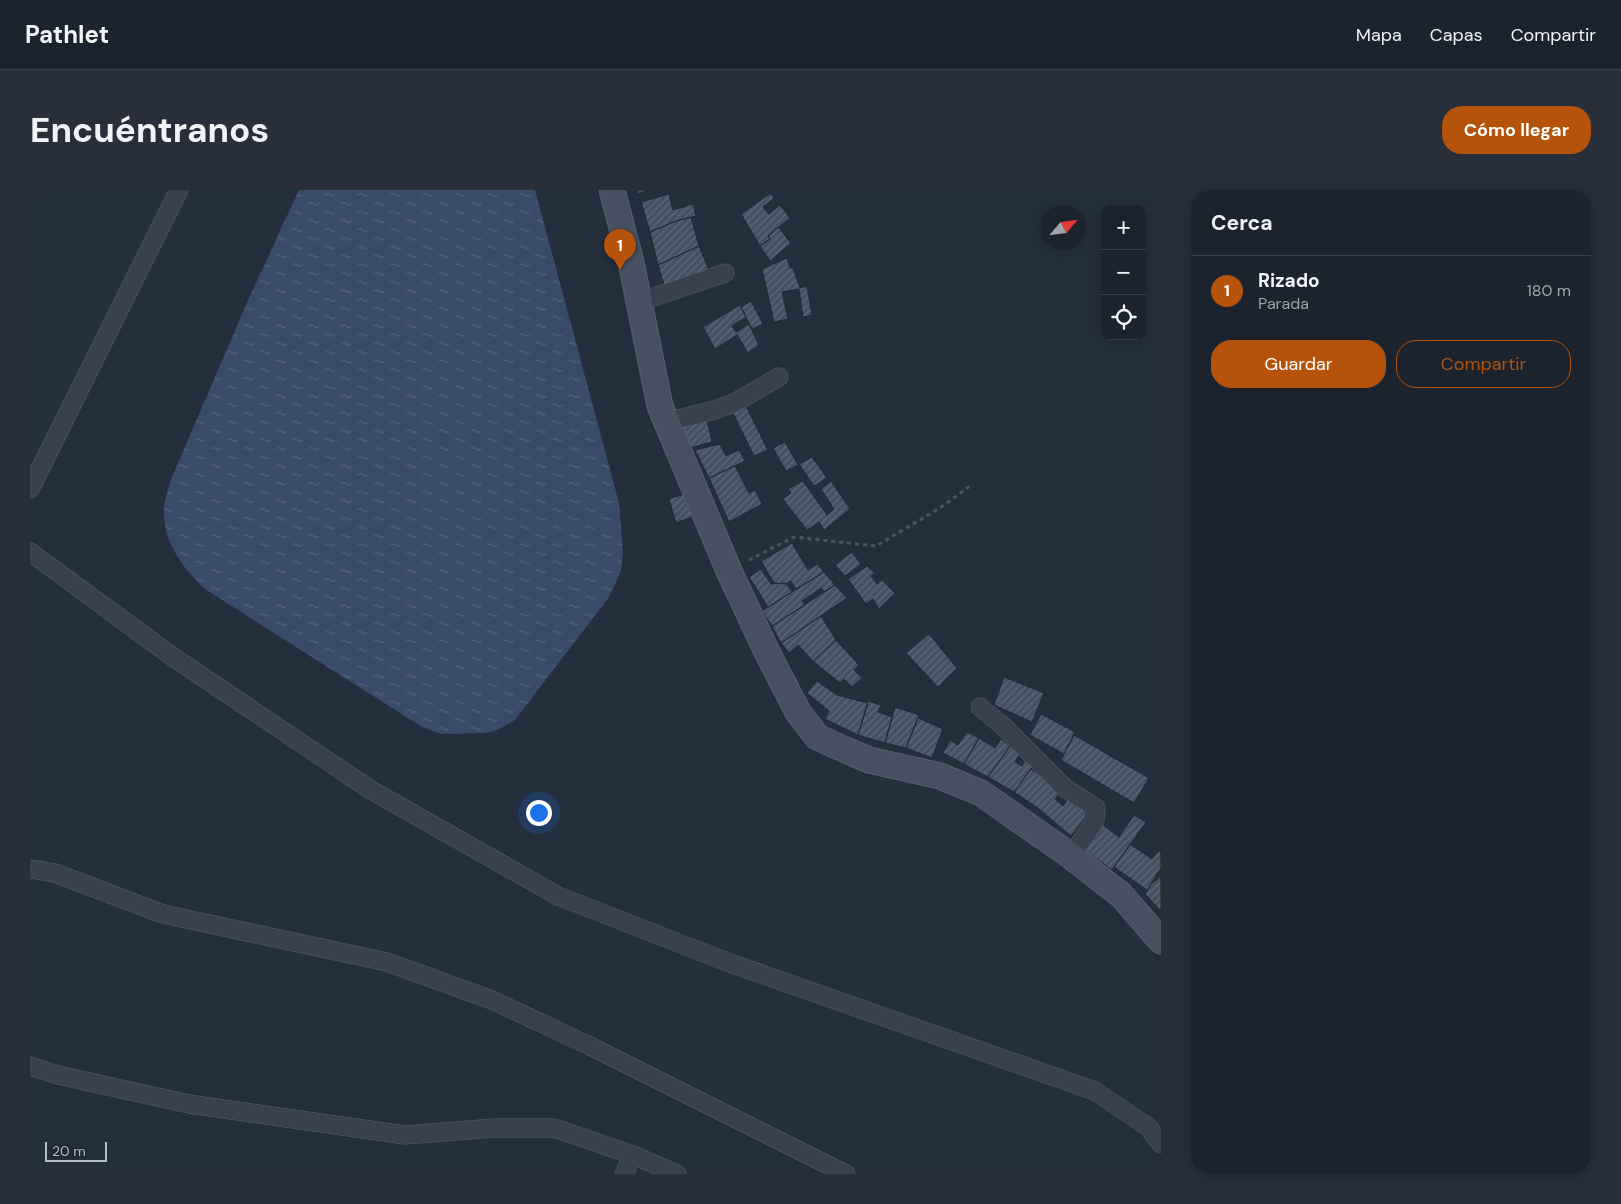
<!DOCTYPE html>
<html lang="es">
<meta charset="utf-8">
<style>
:root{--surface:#1b232e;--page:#282f3a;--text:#f1f3f6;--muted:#a0a4aa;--line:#39404a;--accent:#b45309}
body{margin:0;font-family:"DM Sans",sans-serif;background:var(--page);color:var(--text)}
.controls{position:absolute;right:15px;top:15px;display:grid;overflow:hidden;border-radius:10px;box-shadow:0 2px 12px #0003}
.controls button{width:45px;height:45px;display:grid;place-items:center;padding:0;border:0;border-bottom:1px solid var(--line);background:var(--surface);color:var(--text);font:25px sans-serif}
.compass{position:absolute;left:1011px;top:15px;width:45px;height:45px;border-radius:50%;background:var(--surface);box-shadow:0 2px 12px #0003;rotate:62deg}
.scale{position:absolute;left:15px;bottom:12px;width:62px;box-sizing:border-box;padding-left:5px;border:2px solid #b4bcc9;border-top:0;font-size:14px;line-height:18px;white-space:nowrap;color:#b4bcc9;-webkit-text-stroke:4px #1d2633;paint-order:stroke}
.you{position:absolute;left:508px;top:622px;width:18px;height:18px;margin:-12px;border:4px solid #fff;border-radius:50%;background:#1a73e8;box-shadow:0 0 0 8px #1a73e833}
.badge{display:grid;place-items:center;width:32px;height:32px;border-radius:50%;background:var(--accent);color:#fff;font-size:16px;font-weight:700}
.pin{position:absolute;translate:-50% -41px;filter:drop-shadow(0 1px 2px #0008)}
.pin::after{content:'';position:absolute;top:26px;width:18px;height:15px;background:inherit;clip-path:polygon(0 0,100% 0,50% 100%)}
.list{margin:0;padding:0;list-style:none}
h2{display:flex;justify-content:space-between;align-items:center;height:65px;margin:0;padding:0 20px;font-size:21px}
h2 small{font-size:16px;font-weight:400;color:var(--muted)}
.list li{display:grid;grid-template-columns:32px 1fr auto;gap:15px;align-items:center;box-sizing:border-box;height:70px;padding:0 20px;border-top:1px solid var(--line)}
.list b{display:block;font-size:19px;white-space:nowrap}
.list p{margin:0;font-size:16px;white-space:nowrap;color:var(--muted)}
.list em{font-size:16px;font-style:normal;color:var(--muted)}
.actions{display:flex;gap:10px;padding:15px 20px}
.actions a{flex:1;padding:11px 0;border:1px solid var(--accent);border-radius:20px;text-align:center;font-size:18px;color:var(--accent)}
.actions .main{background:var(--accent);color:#fff}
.icon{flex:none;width:28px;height:28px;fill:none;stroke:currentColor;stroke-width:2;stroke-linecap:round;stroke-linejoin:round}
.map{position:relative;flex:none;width:1131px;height:984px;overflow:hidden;border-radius:20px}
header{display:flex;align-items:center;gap:30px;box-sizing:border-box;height:70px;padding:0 25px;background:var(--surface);border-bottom:1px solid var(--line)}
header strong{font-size:24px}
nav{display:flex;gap:28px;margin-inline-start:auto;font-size:18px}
.intro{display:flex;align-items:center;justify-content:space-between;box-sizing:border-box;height:120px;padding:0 30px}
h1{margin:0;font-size:35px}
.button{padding:12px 22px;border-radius:20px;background:var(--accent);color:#fff;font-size:18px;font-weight:700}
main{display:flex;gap:30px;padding:0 30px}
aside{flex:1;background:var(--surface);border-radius:20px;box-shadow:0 2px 12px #0003}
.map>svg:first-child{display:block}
</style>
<header>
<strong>Pathlet</strong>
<nav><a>Mapa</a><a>Capas</a><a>Compartir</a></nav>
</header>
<div class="intro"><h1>Encuéntranos</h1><a class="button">Cómo llegar</a></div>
<main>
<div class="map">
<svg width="1131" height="984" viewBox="0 0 1131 984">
<defs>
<pattern id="water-ripples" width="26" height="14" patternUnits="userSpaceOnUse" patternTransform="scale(1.25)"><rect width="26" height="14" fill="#394c67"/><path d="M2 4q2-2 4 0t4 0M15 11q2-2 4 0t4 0" fill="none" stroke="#53647b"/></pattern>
<pattern id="building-hatch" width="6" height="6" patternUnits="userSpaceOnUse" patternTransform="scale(1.25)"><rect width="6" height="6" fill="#455162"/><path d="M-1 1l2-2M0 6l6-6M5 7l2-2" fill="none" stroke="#5d6877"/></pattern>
</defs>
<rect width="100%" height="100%" fill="#242f3e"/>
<path fill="url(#water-ripples)" d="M269 0H505L589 313 593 362 591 381 579 407 485 530 467 540 456 543 411 544 392 537 175 399C152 377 132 351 134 317 135 307 139 296 142 287L219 108Z"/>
<path fill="url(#building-hatch)" stroke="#1f2835" d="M607 0H619L608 4Z
M741 3 744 8 733 17 739 24 750 15 760 28 738 46 740 49 730 56 711 24Z
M639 4 643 20 663 14 666 26 646 31 620 42 611 12Z
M661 27 669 56 628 75 620 42 646 31Z
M748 37 761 53 740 71 730 56 740 49 738 46Z
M669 56 679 80 636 101 628 75Z
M757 68 760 78H763L770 98 777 96 782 125 773 127 769 99 752 102 758 129 744 132 732 79Z
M721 111 733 134 722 139 711 117Z
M710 115 716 127 702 136 706 142 719 134 729 155 718 163 707 145 685 159 673 137Z
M713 210 738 260 724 266 700 217Z
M677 229 682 252 656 259 649 235Z
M755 252 768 275 756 281 743 258Z
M690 254 696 266 709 260 715 271 679 288 665 260Z
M782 267 797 288 784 296 769 274Z
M705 276 719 303 725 300 732 314 699 332 679 288Z
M773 291 797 325 804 319 791 299 801 291 820 319 794 340 789 332 777 340 753 309 761 303 758 299Z
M654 304 664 326 646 333 639 309Z
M762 353 778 380 787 374 794 382 766 399 761 391 756 394 744 393 731 371Z
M822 362 831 374 815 386 805 375Z
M837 376 845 383 841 386 847 394 852 390 865 403 849 419 843 409 836 414 818 389Z
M731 379 741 394 756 393 762 402 738 417 719 387Z
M794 382 805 395 795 402 791 398 772 411 775 415 742 436 732 421Z
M805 395 817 408 751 453 742 436Z
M791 426 806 450 783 471 768 455 759 463 751 453Z
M899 444 927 478 908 497 876 463Z
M806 450 829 475 824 480 832 488 822 497 814 489 810 493 783 471Z
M974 487 1014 503 1002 532 964 515Z
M787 491 807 505 838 513 828 545 795 529 799 521 777 503Z
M838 511 851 515 848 522 862 527 855 553 828 545Z
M865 517 889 525 876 558 855 553Z
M1011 524 1045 542 1034 564 1000 545Z
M888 528 913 539 902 568 876 558Z
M937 542 949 548 934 574 913 563 920 550 928 555Z
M1044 545 1119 588 1104 613 1031 570Z
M949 548 965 558 971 549 980 556 958 587 934 574Z
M980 556 990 564 985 572 992 576 996 569 1004 575 984 602 958 587Z
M1001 579 1031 601 1025 609 1033 616 1040 607 1055 619 1056 627 1041 646 1008 618 984 602Z
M1104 625 1116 632 1082 680 1055 660 1073 635 1089 647Z
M1100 654 1122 669 1129 661 1131 663V678L1117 700 1084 677Z
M1131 686V721L1115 704 1121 694Z"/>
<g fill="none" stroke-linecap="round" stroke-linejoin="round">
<g stroke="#565f6c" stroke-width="19">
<path id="street" d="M609 112 695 83
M636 232 681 221 704 213 749 187
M0 299 149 0
M0 362 143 467 341 600 528 706 700 773 1065 901 1118 937 1131 954
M950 517 973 536 1035 598 1066 618 1065 631 1041 666
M0 679 25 683 133 724 357 772 462 810 560 856 816 984
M0 876 28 885 159 914 375 945 464 938H524L603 965
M594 984 603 965 647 984"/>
</g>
<g stroke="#565f6c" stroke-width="27">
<path id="secondary" d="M582 0 601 72 630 216 699 381 738 464 768 522 787 547 809 557 839 570 910 586 951 603 1041 666 1091 705 1131 751"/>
</g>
<path stroke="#44595c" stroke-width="3" stroke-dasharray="4 4" stroke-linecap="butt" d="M719 370 764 347 846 356 910 318 940 296"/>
<use href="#street" stroke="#38414e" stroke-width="18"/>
<use href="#secondary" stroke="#465061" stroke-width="25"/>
</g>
</svg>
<div class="controls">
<button>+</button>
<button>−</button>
<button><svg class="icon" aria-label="locate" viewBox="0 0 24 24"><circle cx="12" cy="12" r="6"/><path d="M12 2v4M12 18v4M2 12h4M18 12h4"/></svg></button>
</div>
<svg class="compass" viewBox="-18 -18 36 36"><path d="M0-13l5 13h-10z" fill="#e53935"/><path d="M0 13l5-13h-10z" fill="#a0a4aa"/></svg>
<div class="scale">20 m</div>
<div class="you"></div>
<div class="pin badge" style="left:590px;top:80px">1</div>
</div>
<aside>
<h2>Cerca<small></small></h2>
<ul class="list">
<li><span class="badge">1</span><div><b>Rizado</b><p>Parada</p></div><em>180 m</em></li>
</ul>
<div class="actions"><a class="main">Guardar</a><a>Compartir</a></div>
</aside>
</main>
